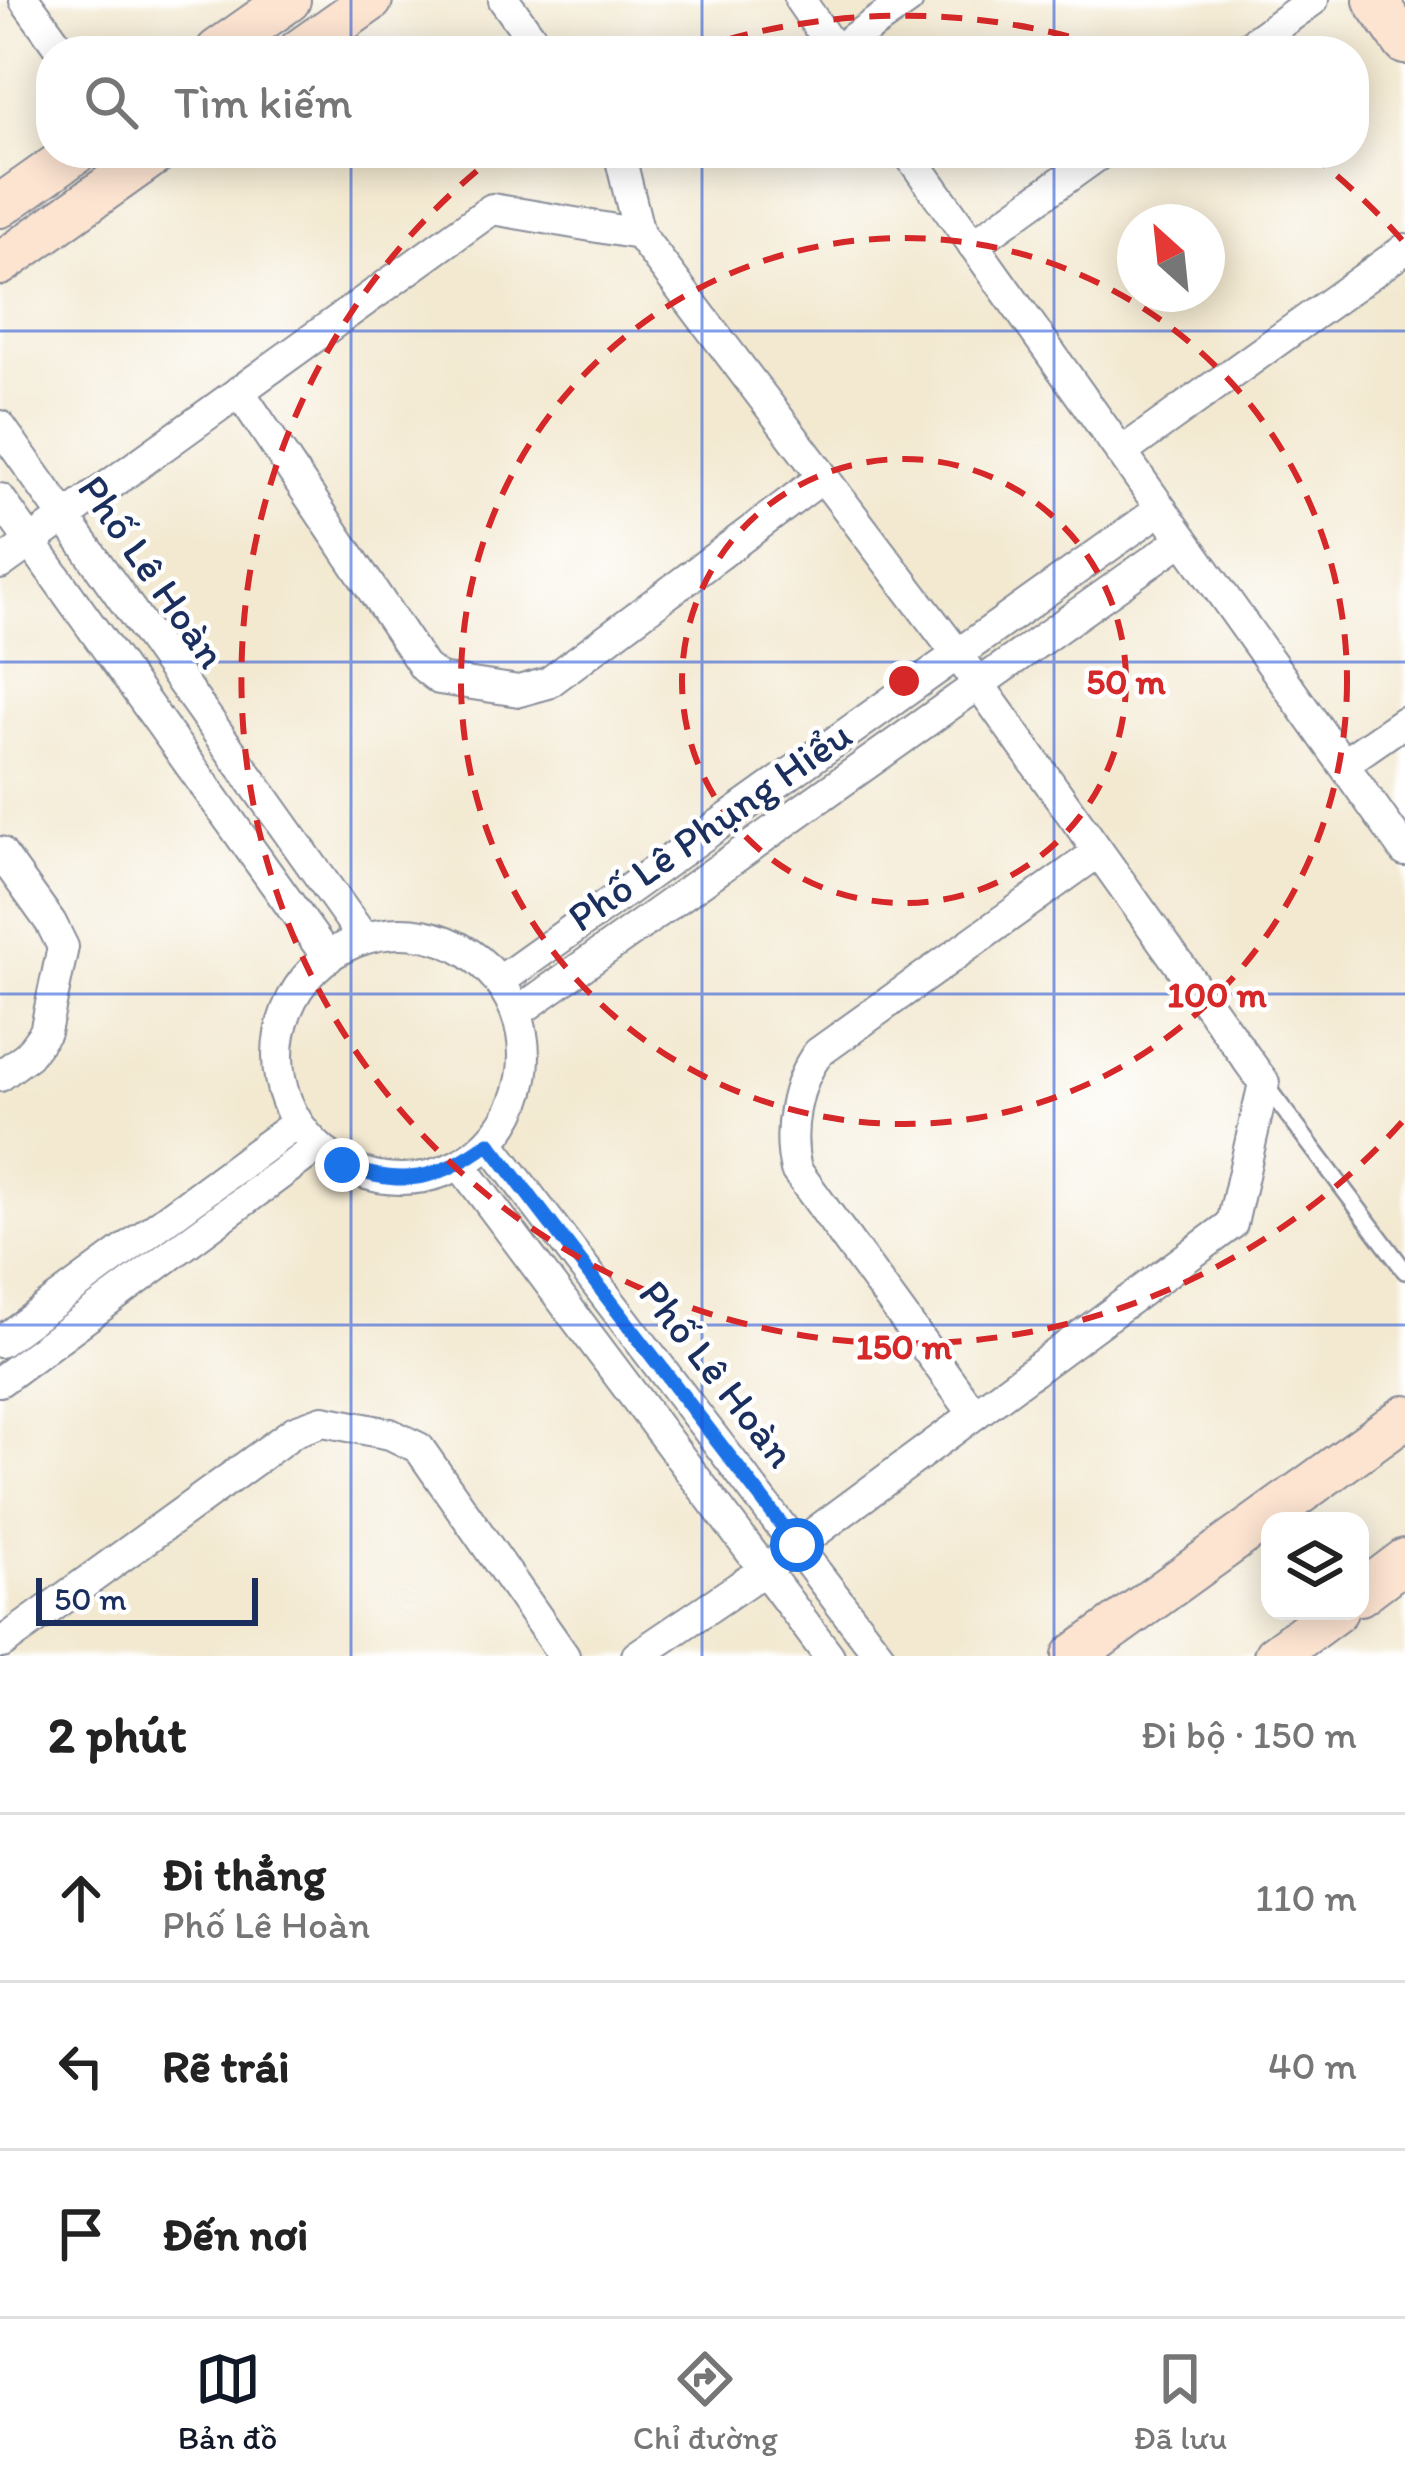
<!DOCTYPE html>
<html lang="vi">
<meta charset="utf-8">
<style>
:root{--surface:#fff;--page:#f2f2f2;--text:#222;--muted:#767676;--line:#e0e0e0;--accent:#111827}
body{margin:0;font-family:Itim,sans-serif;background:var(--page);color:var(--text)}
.controls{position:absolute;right:36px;bottom:36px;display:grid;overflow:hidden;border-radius:24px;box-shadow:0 6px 30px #0003}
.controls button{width:108px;height:108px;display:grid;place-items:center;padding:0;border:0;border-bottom:3px solid var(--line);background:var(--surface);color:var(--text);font:60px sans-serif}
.compass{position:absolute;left:1117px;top:204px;width:108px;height:108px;border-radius:50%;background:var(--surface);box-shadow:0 6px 30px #0003;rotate:333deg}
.scale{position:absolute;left:36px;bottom:30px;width:222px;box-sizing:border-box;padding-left:12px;border:6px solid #1b2f5e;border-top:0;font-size:33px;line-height:42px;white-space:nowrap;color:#1b2f5e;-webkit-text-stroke:9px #fff;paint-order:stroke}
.stop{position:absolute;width:36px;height:36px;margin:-27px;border:9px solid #1a73e8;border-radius:50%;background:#fff}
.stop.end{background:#1a73e8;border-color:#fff;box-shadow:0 3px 12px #0008}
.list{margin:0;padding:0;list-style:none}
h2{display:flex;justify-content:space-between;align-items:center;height:156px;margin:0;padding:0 48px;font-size:51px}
h2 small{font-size:39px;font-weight:400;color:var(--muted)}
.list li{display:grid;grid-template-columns:78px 1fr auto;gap:36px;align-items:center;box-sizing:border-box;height:168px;padding:0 48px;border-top:3px solid var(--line)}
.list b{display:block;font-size:45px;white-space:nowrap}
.list p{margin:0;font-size:39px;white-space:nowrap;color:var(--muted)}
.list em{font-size:39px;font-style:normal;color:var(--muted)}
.icon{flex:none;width:66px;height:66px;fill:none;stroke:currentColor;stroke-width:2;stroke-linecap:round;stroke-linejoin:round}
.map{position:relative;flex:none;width:1405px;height:1656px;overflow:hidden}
.search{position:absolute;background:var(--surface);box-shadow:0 6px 30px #0003;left:36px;right:36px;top:36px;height:132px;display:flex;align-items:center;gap:30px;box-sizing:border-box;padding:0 42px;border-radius:48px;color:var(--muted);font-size:45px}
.sheet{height:660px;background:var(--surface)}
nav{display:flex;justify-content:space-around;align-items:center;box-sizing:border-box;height:168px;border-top:3px solid var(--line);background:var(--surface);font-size:33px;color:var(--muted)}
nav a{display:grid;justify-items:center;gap:6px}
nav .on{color:var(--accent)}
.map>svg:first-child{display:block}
</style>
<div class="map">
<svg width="1405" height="1656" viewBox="0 0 1405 1656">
<rect width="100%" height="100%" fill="#fff"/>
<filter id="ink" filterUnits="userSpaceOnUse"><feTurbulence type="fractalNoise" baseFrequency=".00833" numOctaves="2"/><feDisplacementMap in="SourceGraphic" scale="24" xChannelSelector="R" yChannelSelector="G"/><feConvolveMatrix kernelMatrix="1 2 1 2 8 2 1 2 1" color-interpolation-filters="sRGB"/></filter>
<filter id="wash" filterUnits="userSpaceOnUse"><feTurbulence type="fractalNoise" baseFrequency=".004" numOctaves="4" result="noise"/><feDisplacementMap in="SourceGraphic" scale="48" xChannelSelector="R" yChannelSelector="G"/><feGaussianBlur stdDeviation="2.7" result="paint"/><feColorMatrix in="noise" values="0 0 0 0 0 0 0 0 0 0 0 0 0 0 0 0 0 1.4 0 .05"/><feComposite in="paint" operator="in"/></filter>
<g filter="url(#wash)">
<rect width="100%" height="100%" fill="#f3e9d1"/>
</g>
<g filter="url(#ink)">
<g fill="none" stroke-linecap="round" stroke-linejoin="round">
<g stroke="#878c98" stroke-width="20">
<path id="lane" d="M1266 1086 1405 1271"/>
</g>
<g stroke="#878c98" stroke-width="34">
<path id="street" d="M25 0 62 51
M504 0 541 51
M800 0 835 51
M835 51 908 0
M1242 51 1313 0
M616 153 621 160 639 234
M908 153 1405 851
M973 245 1101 153
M239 391 424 667 439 679 519 691 548 683 823 477
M0 426 364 939
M1121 453 1405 249
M0 499 328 958
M0 564 492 209 639 234 958 655 1264 1083 1232 1224 764 1570 637 1656
M1343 764 1405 721
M0 852 51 923 63 947 45 1032 28 1055 0 1076
M278 1056a123 123 0 1 1 246 0a123 123 0 1 1-246 0Z
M500 981 1161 509
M518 1012 1183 539
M489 1143 880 1656
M460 1164 829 1656
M0 1342 297 1123
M0 1381 317 1147
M974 1414 796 1170C787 1132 795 1084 818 1053L1097 853
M2 1643 295 1431 323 1421 390 1434 419 1448 564 1656"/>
</g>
<g stroke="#878c98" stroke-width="46">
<path id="secondary" d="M1375 0 1405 43
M217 51 289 0
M299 51 371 0
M0 206 75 153
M0 264 156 153
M1360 1594 1405 1560
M1074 1656 1405 1417
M1275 1656 1336 1611"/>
</g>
<use href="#lane" stroke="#fff" stroke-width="15"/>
<use href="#street" stroke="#fff" stroke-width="30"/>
<use href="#secondary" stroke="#fde4d1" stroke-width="42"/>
</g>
</g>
<g fill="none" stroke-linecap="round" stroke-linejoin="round" filter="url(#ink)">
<path stroke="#1a73e8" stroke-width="15" d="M342 1165C401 1188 438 1181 489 1143L797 1545"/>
</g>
<path fill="none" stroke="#1d4ed8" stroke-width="3" stroke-opacity="0.55" d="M351 0V51M702 0V51M1054 0V51M351 153V1656M702 153V1656M1054 153V1656M0 331H1405M0 662H1405M0 994H1405M0 1325H1405"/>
<g fill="none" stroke="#d62828" stroke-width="6" stroke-dasharray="21 15">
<circle cx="904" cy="681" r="222"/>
<circle cx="904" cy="681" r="443"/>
<path d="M1402 1122A665 665 0 1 1 499 153M693 50A665 665 0 0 1 1115 50M1309 153A665 665 0 0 1 1402 240"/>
</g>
<g text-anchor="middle" stroke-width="9" stroke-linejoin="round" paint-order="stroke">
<g font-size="42" fill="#1b2f5e" stroke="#fff">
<text transform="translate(153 571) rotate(55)" y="15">Phố Lê Hoàn</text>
<text transform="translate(709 825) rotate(-35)" y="15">Phố Lê Phụng Hiểu</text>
<text transform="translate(718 1373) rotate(52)" y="15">Phố Lê Hoàn</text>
</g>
</g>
<circle cx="904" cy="681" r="18" fill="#d62828" stroke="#fff" stroke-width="6"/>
<g font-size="36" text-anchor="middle" font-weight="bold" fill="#d62828" stroke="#fff" stroke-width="9" stroke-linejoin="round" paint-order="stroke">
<text x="1126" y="694">50 m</text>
<text x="1217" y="1007">100 m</text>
<text x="904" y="1359">150 m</text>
</g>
</svg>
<div class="controls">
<button><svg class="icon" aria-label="layers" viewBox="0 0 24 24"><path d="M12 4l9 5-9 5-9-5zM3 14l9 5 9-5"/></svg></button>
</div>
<svg class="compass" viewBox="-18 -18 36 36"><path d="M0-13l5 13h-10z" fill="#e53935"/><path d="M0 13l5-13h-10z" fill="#767676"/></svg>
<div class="scale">50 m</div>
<div class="stop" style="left:797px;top:1545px"></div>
<div class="stop end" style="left:342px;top:1165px"></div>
<div class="search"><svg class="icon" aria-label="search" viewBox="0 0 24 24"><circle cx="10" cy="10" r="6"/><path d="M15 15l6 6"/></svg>Tìm kiếm</div>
</div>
<section class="sheet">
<h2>2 phút<small>Đi bộ · 150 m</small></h2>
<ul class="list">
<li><svg class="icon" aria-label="ahead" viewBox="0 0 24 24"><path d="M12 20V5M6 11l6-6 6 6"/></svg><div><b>Đi thẳng</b><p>Phố Lê Hoàn</p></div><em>110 m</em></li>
<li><svg class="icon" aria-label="left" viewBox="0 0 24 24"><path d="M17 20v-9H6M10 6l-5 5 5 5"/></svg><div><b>Rẽ trái</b></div><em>40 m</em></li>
<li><svg class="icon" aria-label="arrive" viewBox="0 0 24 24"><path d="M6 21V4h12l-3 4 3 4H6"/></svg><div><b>Đến nơi</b></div></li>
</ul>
</section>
<nav>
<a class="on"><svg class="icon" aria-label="map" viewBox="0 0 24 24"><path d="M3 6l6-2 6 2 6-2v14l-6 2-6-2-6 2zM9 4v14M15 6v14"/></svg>Bản đồ</a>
<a><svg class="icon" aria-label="directions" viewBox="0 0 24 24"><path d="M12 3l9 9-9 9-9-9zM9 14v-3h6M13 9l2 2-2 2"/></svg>Chỉ đường</a>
<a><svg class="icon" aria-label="saved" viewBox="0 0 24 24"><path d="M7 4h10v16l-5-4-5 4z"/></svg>Đã lưu</a>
</nav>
